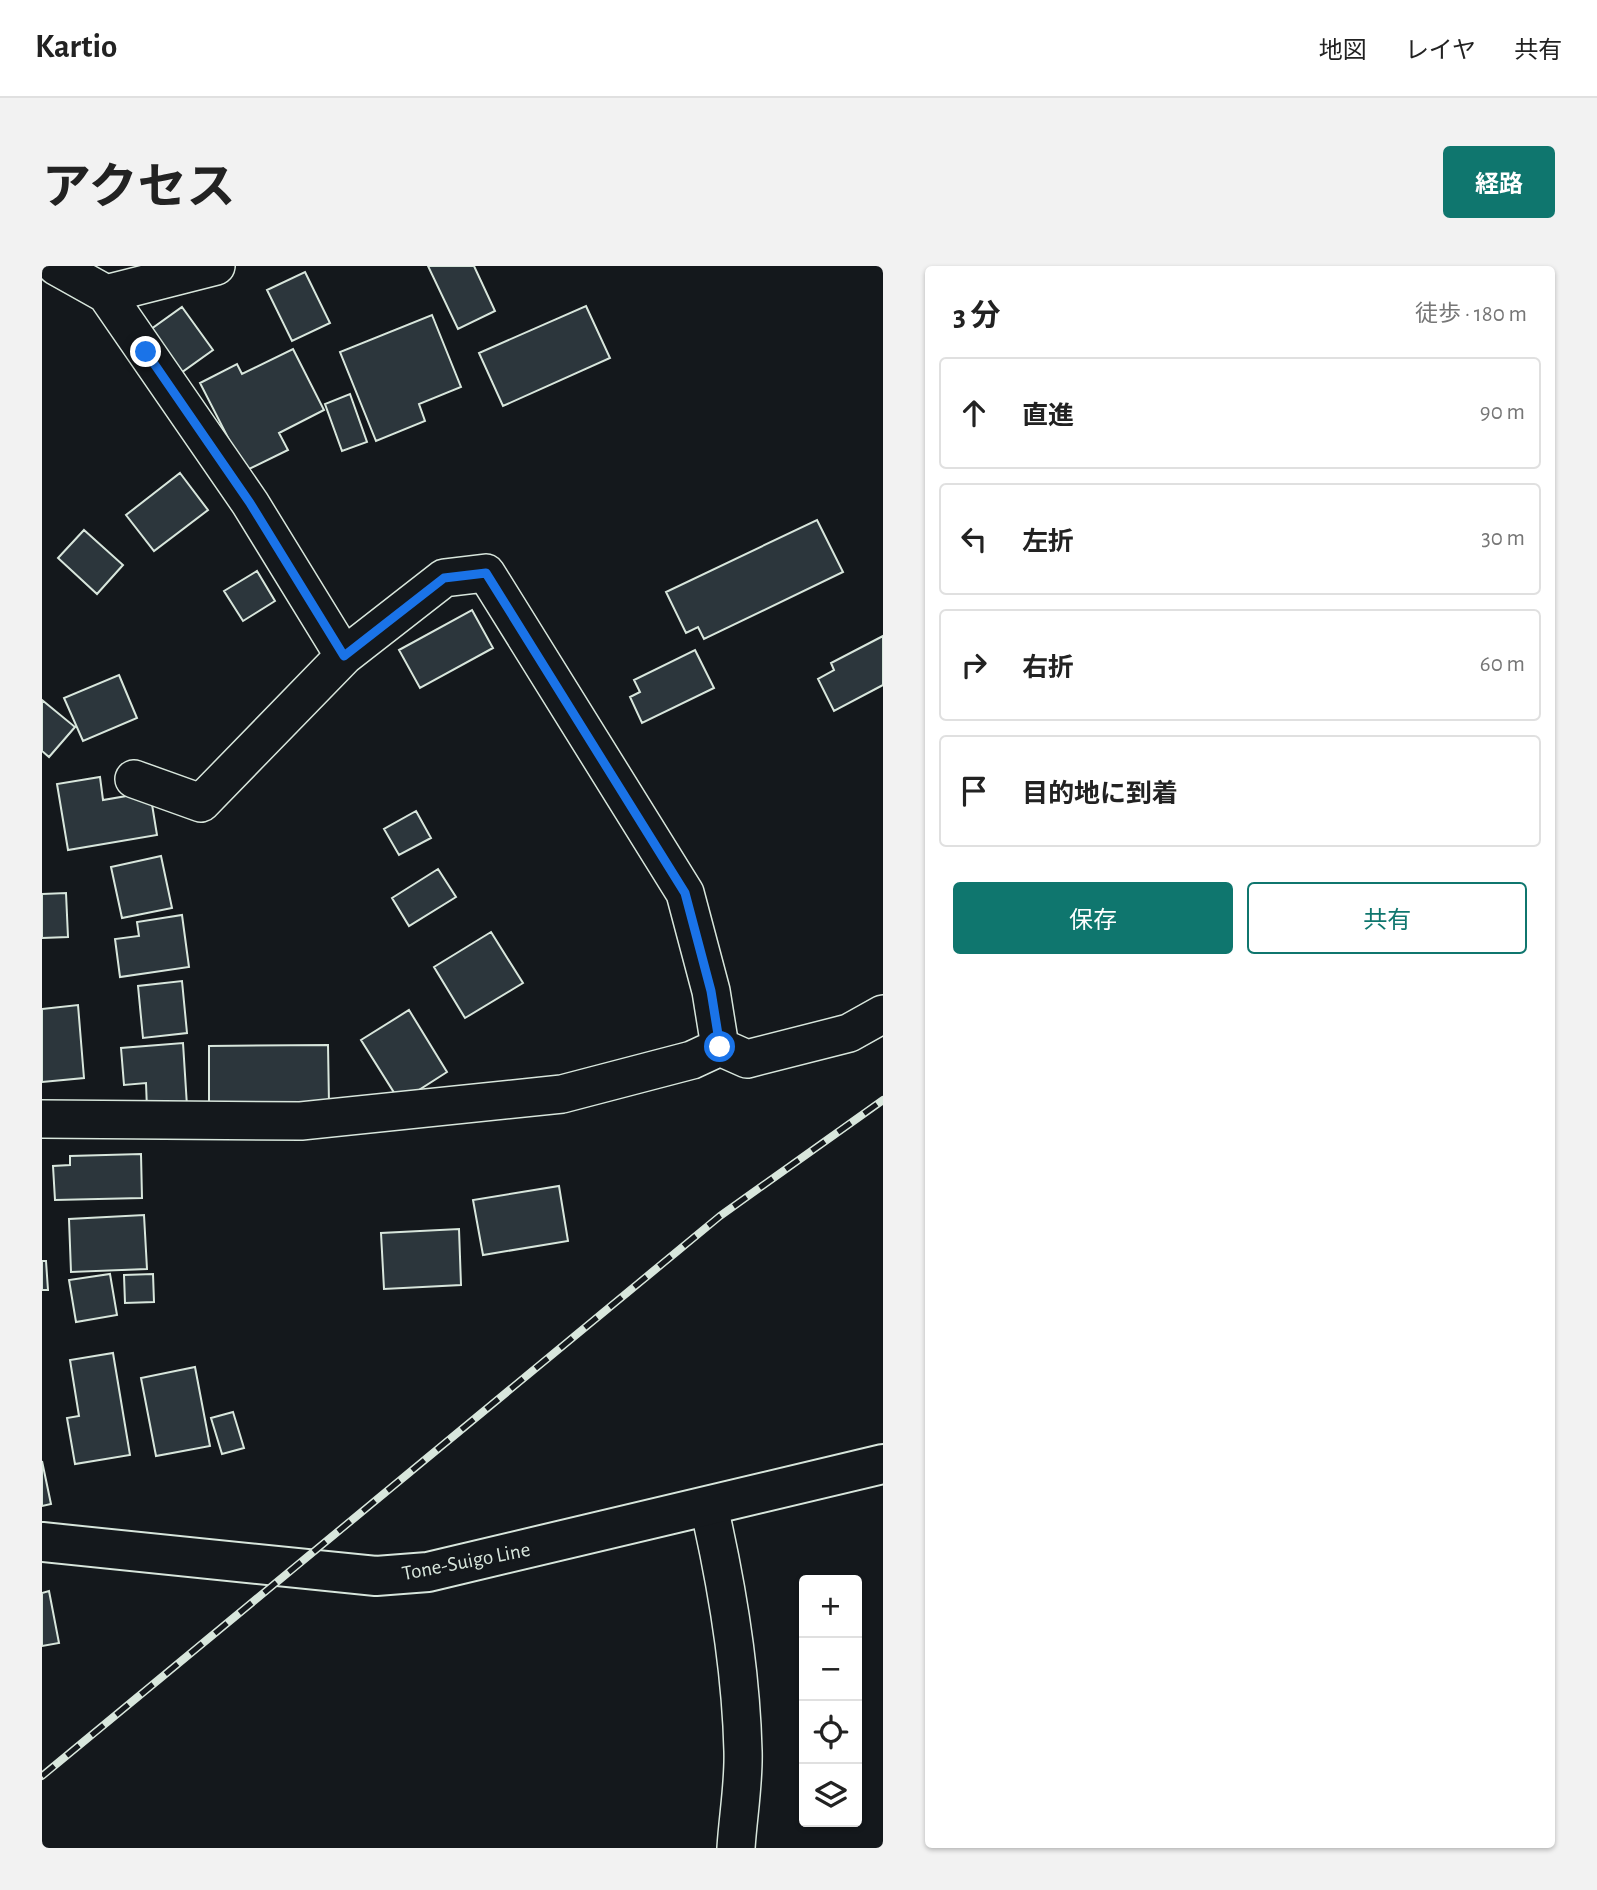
<!DOCTYPE html>
<html lang="ja">
<meta charset="utf-8">
<style>
:root{--surface:#fff;--page:#f2f2f2;--text:#222;--muted:#767676;--line:#e0e0e0;--accent:#0f766e}
body{margin:0;font-family:"Alegreya Sans","Noto Sans JP",sans-serif;background:var(--page);color:var(--text)}
.controls{position:absolute;right:21px;bottom:21px;display:grid;overflow:hidden;border-radius:7px;box-shadow:0 2px 5px #0004}
.controls button{width:63px;height:63px;display:grid;place-items:center;padding:0;border:0;border-bottom:2px solid var(--line);background:var(--surface);color:var(--text);font:35px sans-serif}
.stop{position:absolute;width:21px;height:21px;margin:-16px;border:5px solid #1a73e8;border-radius:50%;background:#fff}
.stop.end{background:#1a73e8;border-color:#fff;box-shadow:0 2px 7px #0008}
.list{margin:0;padding:0;list-style:none}
h2{display:flex;justify-content:space-between;align-items:center;height:91px;margin:0;padding:0 28px;font-size:30px}
h2 small{font-size:23px;font-weight:400;color:var(--muted)}
.list li{display:grid;grid-template-columns:46px 1fr auto;gap:21px;align-items:center;box-sizing:border-box;height:112px;margin:0 14px 14px;padding:0 14px;border:2px solid var(--line);border-radius:7px}
.list b{display:block;font-size:26px;white-space:nowrap}
.list em{font-size:23px;font-style:normal;color:var(--muted)}
.actions{display:flex;gap:14px;padding:21px 28px}
.actions a{flex:1;padding:16px 0;border:2px solid var(--accent);border-radius:7px;text-align:center;font-size:24px;color:var(--accent)}
.actions .main{background:var(--accent);color:#fff}
.icon{flex:none;width:38px;height:38px;fill:none;stroke:currentColor;stroke-width:2;stroke-linecap:round;stroke-linejoin:round}
.map{position:relative;flex:none;width:841px;height:1582px;overflow:hidden;border-radius:7px}
header{display:flex;align-items:center;gap:42px;box-sizing:border-box;height:98px;padding:0 35px;background:var(--surface);border-bottom:2px solid var(--line)}
header strong{font-size:33px}
nav{display:flex;gap:38px;margin-inline-start:auto;font-size:24px}
.intro{display:flex;align-items:center;justify-content:space-between;box-sizing:border-box;height:168px;padding:0 42px}
h1{margin:0;font-size:49px}
.button{padding:18px 32px;border-radius:7px;background:var(--accent);color:#fff;font-size:24px;font-weight:700}
main{display:flex;gap:42px;padding:0 42px}
aside{flex:1;background:var(--surface);border-radius:7px;box-shadow:0 2px 5px #0004}
.map>svg:first-child{display:block}
</style>
<header>
<strong>Kartio</strong>
<nav><a>地図</a><a>レイヤ</a><a>共有</a></nav>
</header>
<div class="intro"><h1>アクセス</h1><a class="button">経路</a></div>
<main>
<div class="map">
<svg width="841" height="1582" viewBox="0 0 841 1582">
<rect width="100%" height="100%" fill="#14181c"/>
<path fill="#2c363c" stroke="#d8e6dc" stroke-width="2" d="M386 0H432L453 45 416 63Z
M263 6 288 57 250 75 225 24Z
M544 40 568 92 461 140 437 87Z
M140 41 171 84 136 109 105 66Z
M390 49 419 121 377 138 383 155 334 175 298 86Z
M251 83 282 144 237 167 246 184 203 205 158 117 195 98 200 108Z
M308 128 325 176 300 185 283 138Z
M138 207 166 244 112 285 84 249Z
M775 254 801 306 662 373 656 361 644 367 624 326Z
M42 264 81 299 55 328 16 292Z
M215 305 233 335 201 355 182 325Z
M430 344 451 382 378 422 357 384Z
M841 370V419L792 445 776 413 792 404 789 397Z
M653 384 672 422 600 457 588 431 598 426 592 414Z
M77 409 95 452 41 475 22 432Z
M0 434 33 461 7 491 0 485Z
M58 511 61 534 108 526 115 569 26 584 15 518Z
M374 545 389 572 357 589 342 563Z
M119 590 130 642 80 652 69 601Z
M396 603 414 631 367 660 350 632Z
M24 627 26 671 0 672V628Z
M140 649 147 701 78 711 73 673 97 670 95 656Z
M449 666 481 717 423 752 392 701Z
M140 715 145 767 101 772 96 720Z
M36 739 42 812 0 816V743Z
M367 744 405 806 358 836 319 774Z
M141 777 145 840 105 843 104 817 82 819 79 782Z
M286 779 287 838 167 839V780Z
M99 888 100 932 13 934 11 900 28 899V890Z
M517 920 526 975 441 989 431 934Z
M102 949 105 1003 29 1006 27 953Z
M417 963 419 1019 342 1023 339 967Z
M0 995H4L6 1024H0Z
M68 1008 75 1049 34 1056 27 1014Z
M111 1008 112 1036 83 1037 82 1009Z
M71 1087 88 1189 33 1198 25 1152 37 1150 28 1094Z
M153 1101 168 1180 114 1190 99 1112Z
M191 1146 202 1182 180 1188 169 1152Z
M0 1195 9 1238 0 1240Z
M7 1325 17 1377 0 1380V1327Z"/>
<g fill="none" stroke-linecap="round" stroke-linejoin="round">
<g stroke="#d8e6dc" stroke-width="40">
<path id="street" d="M14 0 64 28 208 237 302 390
M64 28 174 0
M92 513 159 537 302 390 402 312 444 307 643 627 669 725 678 781
M0 853 259 855 520 828 650 794 678 781 705 793 807 767 841 748
M667 1241C685 1320 699 1403 701 1485 702 1517 696 1550 694 1582"/>
</g>
<g stroke="#d8e6dc" stroke-width="42">
<path id="highway" d="M0 1276 334 1310 386 1306 841 1198"/>
</g>
<use href="#street" stroke="#14181c" stroke-width="37"/>
<use href="#highway" stroke="#14181c" stroke-width="38"/>
<g stroke="#d8e6dc" stroke-width="8">
<path id="rail" d="M0 1510 678 950 841 834"/>
</g>
<use href="#rail" stroke="#14181c" stroke-width="5" stroke-dasharray="16" stroke-linecap="butt"/>
</g>
<g fill="none" stroke-linecap="round" stroke-linejoin="round">
<path stroke="#1a73e8" stroke-width="9" d="M104 86 208 237 302 390 402 312 444 307 643 627 669 725 678 781"/>
</g>
<g text-anchor="middle" stroke-width="5" stroke-linejoin="round" paint-order="stroke">
<g font-size="21" fill="#d8e6dc" stroke="#14181c">
<text transform="translate(424 1295) rotate(-11)" y="7">Tone-Suigo Line</text>
</g>
</g>
</svg>
<div class="controls">
<button>+</button>
<button>−</button>
<button><svg class="icon" aria-label="locate" viewBox="0 0 24 24"><circle cx="12" cy="12" r="6"/><path d="M12 2v4M12 18v4M2 12h4M18 12h4"/></svg></button>
<button><svg class="icon" aria-label="layers" viewBox="0 0 24 24"><path d="M12 4l9 5-9 5-9-5zM3 14l9 5 9-5"/></svg></button>
</div>
<div class="stop" style="left:678px;top:781px"></div>
<div class="stop end" style="left:104px;top:86px"></div>
</div>
<aside>
<h2>3 分<small>徒歩 · 180 m</small></h2>
<ul class="list">
<li><svg class="icon" aria-label="ahead" viewBox="0 0 24 24"><path d="M12 20V5M6 11l6-6 6 6"/></svg><div><b>直進</b></div><em>90 m</em></li>
<li><svg class="icon" aria-label="left" viewBox="0 0 24 24"><path d="M17 20v-9H6M10 6l-5 5 5 5"/></svg><div><b>左折</b></div><em>30 m</em></li>
<li><svg class="icon" aria-label="right" viewBox="0 0 24 24"><path d="M7 20v-9h11M14 6l5 5-5 5"/></svg><div><b>右折</b></div><em>60 m</em></li>
<li><svg class="icon" aria-label="arrive" viewBox="0 0 24 24"><path d="M6 21V4h12l-3 4 3 4H6"/></svg><div><b>目的地に到着</b></div></li>
</ul>
<div class="actions"><a class="main">保存</a><a>共有</a></div>
</aside>
</main>
